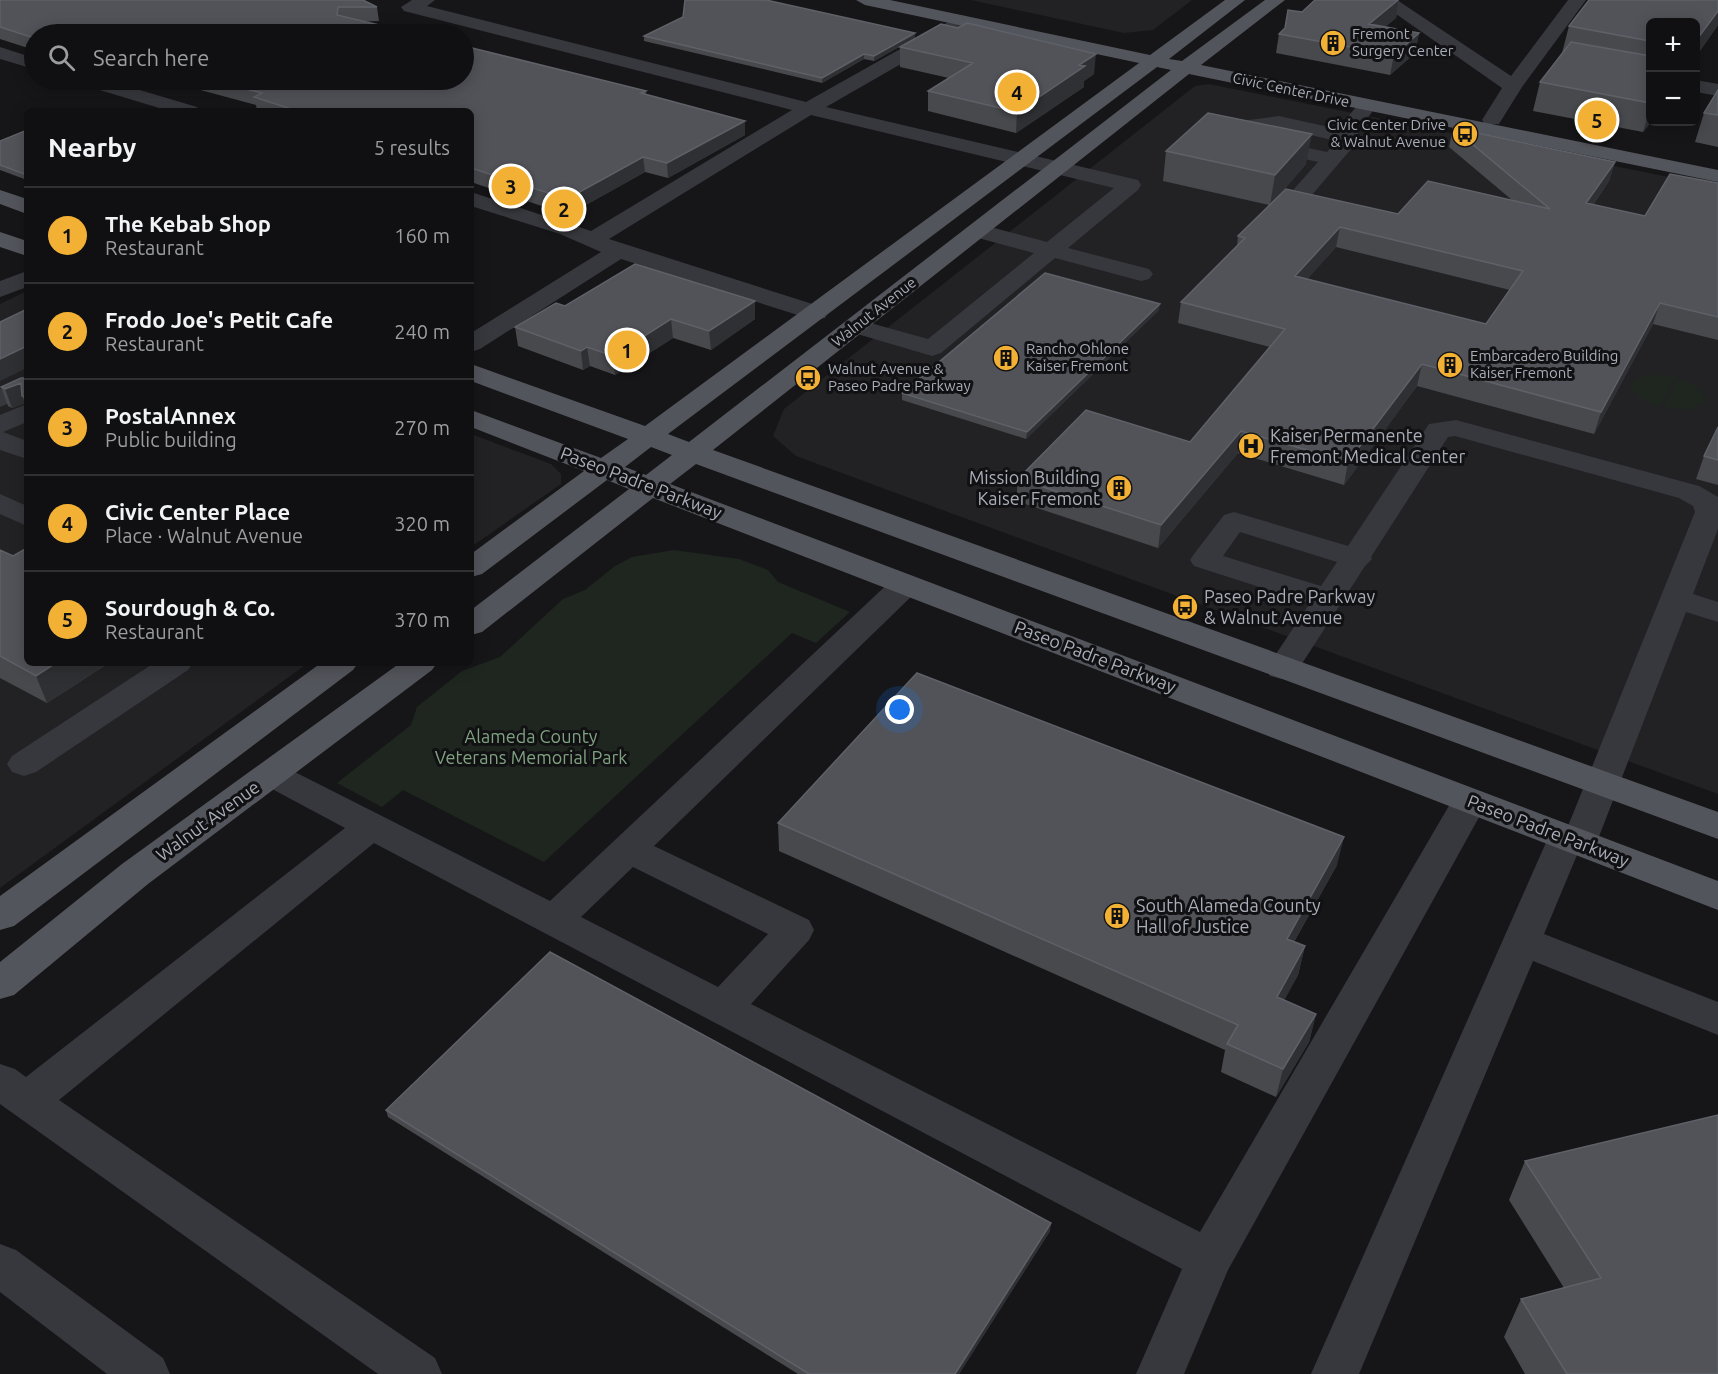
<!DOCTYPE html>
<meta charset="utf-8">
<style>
:root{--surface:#101012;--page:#1e1e20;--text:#f1f3f6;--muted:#9c9d9f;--line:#303032;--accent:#f2b134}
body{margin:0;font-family:Ubuntu,sans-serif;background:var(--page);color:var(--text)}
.controls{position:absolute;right:18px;top:18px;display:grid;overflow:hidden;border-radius:9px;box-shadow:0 3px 15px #0003}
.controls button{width:54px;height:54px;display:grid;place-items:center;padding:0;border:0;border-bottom:2px solid var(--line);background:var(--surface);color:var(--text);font:30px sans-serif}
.you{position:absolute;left:900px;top:710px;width:21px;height:21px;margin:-15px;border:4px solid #fff;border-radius:50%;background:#1a73e8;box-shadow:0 0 0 9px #1a73e833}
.badge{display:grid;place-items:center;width:39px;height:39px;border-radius:50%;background:var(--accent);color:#111;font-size:20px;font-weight:700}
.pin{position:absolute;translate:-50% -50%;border:3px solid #fff;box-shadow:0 2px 6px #0006}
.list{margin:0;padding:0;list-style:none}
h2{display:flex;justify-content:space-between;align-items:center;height:78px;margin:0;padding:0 24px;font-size:26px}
h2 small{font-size:20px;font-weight:400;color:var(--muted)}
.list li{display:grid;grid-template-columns:39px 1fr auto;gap:18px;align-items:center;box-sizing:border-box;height:96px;padding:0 24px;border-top:2px solid var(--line)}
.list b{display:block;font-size:22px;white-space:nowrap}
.list p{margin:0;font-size:20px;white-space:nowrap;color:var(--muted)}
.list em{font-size:20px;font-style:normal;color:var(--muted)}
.icon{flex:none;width:33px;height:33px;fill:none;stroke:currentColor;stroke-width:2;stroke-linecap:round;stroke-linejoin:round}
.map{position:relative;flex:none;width:1718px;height:1374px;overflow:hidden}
.search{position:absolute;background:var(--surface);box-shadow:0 3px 15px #0003;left:24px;top:24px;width:450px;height:66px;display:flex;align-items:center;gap:15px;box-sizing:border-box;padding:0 21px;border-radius:33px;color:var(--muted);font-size:22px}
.panel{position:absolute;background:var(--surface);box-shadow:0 3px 15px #0003;left:24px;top:108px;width:450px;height:558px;border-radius:9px}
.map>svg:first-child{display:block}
</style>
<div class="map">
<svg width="1718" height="1374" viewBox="0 0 1718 1374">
<rect width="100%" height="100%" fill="#161618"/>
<path fill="#222225" d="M971 0H1192L1153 30 1124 33Z
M1209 84 1718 187V794L885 489 796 456 773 436 784 409 1195 86Z
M27 291V663H308L0 888V304Z
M471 434 551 464 561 474V484L471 547Z"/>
<path fill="#1e261f" d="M1662 375 1675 377 1660 407 1642 400 1631 389V384L1642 376Z
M1678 378 1696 386 1706 398 1704 403 1688 410 1664 408Z
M674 550 739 559 768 570 778 582 850 612 816 643 792 633 544 862 403 790 382 807 337 783 411 725 417 707 462 671 500 657 563 599 585 590 615 566 632 557Z"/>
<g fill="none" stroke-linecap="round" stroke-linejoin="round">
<path fill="#37383d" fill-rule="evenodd" d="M412 0H435L427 6 806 102 957 17H969L972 21 969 25 826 107 1138 180 1141 185 1138 190 1068 248 1149 269 1153 274 1149 279 1141 281 1055 258 941 353 932 356 847 331 844 326 847 321 856 319 928 339 1034 253 971 236 968 231 971 226 979 224 1047 242 1114 188 811 115 609 239 825 308 828 313 825 318 816 320 807 318 621 259 480 349 471 352V333L601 252 560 234 471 206V192L591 231 792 110 404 11 401 7Z
M1376 0H1397L1511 76 1568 0H1586L1522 87 1499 124H1485L1482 120 1502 88Z
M0 47 34 58V69L0 59Z
M77 80H106L197 107 200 111H169L80 84Z
M1696 80 1718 84V96L1696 92Z
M1367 100 1377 106 1358 130V141L1305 203H1289L1286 198 1318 162 1215 139 1212 135 1219 124 1279 116 1338 129 1360 102ZM1279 128 1337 141 1327 152 1239 133Z
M27 271V287L0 297V281Z
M27 377V395L0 407V389Z
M27 404V422L3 432 27 441V459L0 450V415Z
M1456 420 1699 486 1718 497V529L1693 594 1718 602V622L1686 612 1593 852 1577 855 1544 934 1718 1002V1035L1533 961 1359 1374H1311L1548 838 1553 829 1568 826 1695 512 1693 506 1679 498 1455 436 1448 437 1371 557 1372 559 1365 566 1294 676 1282 679 1270 676 1266 669 1310 603 1194 566 1190 560 1194 554 1224 515 1234 512 1348 546 1429 424ZM1240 532 1337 562 1321 586 1223 556Z
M0 494 27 506V526L0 514Z
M905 576 916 578 920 585 916 592 654 846 809 920 814 930 809 940 751 1004 1200 1232 1457 792 1470 789 1483 792 1488 801 1228 1270 1184 1374H1136L1182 1269 374 843 59 1100 435 1358 442 1374H378L0 1104V1064L15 1069 26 1077 345 828 259 782 253 774 259 766 271 762 283 766 550 901 894 578ZM633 867 768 934 718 987 581 917Z
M154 663H193L188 670 36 772 24 776 12 772 7 764 12 756Z
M0 1244 16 1250 163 1358 170 1374H107L0 1292Z"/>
<path fill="#53555c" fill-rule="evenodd" d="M856 0H890L1150 55 1225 0H1245L1169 59 1182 61 1265 0H1285L1201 65 1718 170V182L1189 74 713 450 1718 812V839L696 464 670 484 1718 881V910L653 498 482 632 471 635V610L629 489 607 480 482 574 471 577V554L584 471 471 427V410L601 458 628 439 471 381V364L645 426 1139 63 865 5ZM1157 67 1171 70 689 442 668 434ZM651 447 672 455 646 475 625 467Z
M0 190 27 199V214L0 204Z
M0 232 27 241V256L0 247Z
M321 663H358L353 670 14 926 0 930V896Z
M400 663H437L432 670 148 884 14 995 0 999V962L122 864Z"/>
</g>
<path fill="#47494d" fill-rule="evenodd" d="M0 0 377 7 379 21 34 34V50L0 39Z
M1315 0H1399L1396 18 1385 27 1419 33 1415 53 1390 75 1276 53 1279 34Z
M1589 0H1718V25L1695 58V22H1650L1651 122 1643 132 1533 111 1540 82 1562 53 1569 26Z
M915 33V38L874 61 864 59 822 83 644 41V36Z
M900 47 1094 74 1084 81V87L1016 133 928 111V91L949 78 900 67Z
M152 80H464L646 91V95L745 135 668 178 645 172 568 215 471 182V111H257L256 105 193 88Z
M1718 90V147L1695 142 1704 113Z
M1453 128 1615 162 1609 181 1593 205 1645 216 1718 183V340L1653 324 1594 434 1417 386 1344 485 1238 453 1158 548 1016 501 1018 479 1190 442 1270 347 1178 323 1181 302 1237 246 1238 236 1269 205 1163 181 1166 151 1306 164 1274 201 1398 214 1512 200 1449 147ZM1336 247 1510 290 1486 324 1307 279Z
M27 130V180L0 170V141Z
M565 306 755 319 711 350 673 338 615 375 590 366 583 370 518 346 515 327Z
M1159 310 1026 439 902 400V393Z
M27 378V409L25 403 12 408 8 406 1 387Z
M1718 427V485L1696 479 1704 456Z
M0 550 109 663 47 703 0 678Z
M778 823 1337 865 1294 942 1305 946 1298 975 1284 1000 1316 1014 1309 1042 1276 1097 1221 1072 1225 1050 779 851Z
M386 1110 1050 1231 959 1374H798L388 1117Z
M1525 1161 1718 1374H1525L1504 1337 1521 1299 1564 1288 1509 1200Z"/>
<path fill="#2f3033" d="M1398 0H1399L1396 18 1365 44 1369 24Z
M1718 11V25L1695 58V42Z
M915 33V38L874 61V56Z
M1419 33 1415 53 1390 75 1394 55Z
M864 54V59L822 83V78Z
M1096 54 1094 74 1084 81V87L1016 133 1017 112 1079 65Z
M1650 109 1651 122 1643 132Z
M745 121V135L668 178 667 163Z
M1312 134 1306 164 1270 205 1275 175Z
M643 157 645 172 568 215 567 199Z
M1615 162 1609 181 1580 223 1586 203Z
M1340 227 1336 247 1292 297 1295 276Z
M755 301V319L711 350 709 331Z
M1660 303 1653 324 1594 434 1601 412Z
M1160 304 1159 310 1026 439 1027 432Z
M671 319 673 338 615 375 613 356Z
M27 346V368L0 381V359Z
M587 347 590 366 583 370 581 351Z
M1422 364 1417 386 1344 485 1348 462Z
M21 383 22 396 25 403 12 408 5 389Z
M1241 431 1238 453 1158 548 1161 525Z
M56 663H109L47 703 36 676Z
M1344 837 1337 865 1280 967 1287 939Z
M1305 946 1298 975 1271 1025 1277 997Z
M1316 1014 1309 1042 1276 1097 1283 1069Z
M1051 1223 1050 1231 959 1374H955Z"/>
<path fill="#525359" stroke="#5f6168" stroke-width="1.5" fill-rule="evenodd" d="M0 0H363L377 7H338L337 15 417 34H34V38L0 27Z
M685 0H766L915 33 874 56 864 54 822 78 644 36 683 17Z
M1315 0H1398L1369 24 1419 33 1394 55 1279 34 1285 28 1288 10 1302 12Z
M1589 0H1718V11L1695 42V22H1650V41L1569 26Z
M967 23 1096 54 1079 65 1085 66 1017 112 928 91 973 63 900 47 941 24 958 28Z
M1571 42 1650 56V103L1540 82Z
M464 46 646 91 641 93 745 121 667 163 643 157 567 199 471 168V111H297L254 97 262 93 211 80H464Z
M1718 90V115L1704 113Z
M1208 113 1312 134 1275 175 1166 151Z
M1453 128 1615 162 1586 203 1645 216 1670 174 1718 183V317L1660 303 1601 412 1422 364 1348 462 1241 431 1161 525 1018 479 1086 410 1190 442 1285 329 1181 302 1245 238 1238 236 1286 189 1398 214 1428 181 1550 209ZM1340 227 1523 271 1486 324 1295 276Z
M27 130V175L0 165V141Z
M635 264 755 301 709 331 671 319 613 356 587 347 581 351 515 327 556 303 565 306Z
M1045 273 1160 304 1027 432 902 393Z
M25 310H27V346L0 359V322Z
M21 378H27V398L22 396 21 383 5 389 1 387Z
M1718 427V460L1704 456Z
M27 548V663H56L36 676 0 656V550L13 556Z
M917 673 1344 837 1287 939 1305 946 1277 997 1316 1014 1283 1069 1227 1044 1238 1025 778 823Z
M550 952 1051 1223 955 1374H809L386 1110Z
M1718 1115V1374H1567L1521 1299 1601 1278 1525 1161Z"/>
<defs>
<g id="building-disc" transform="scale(1.35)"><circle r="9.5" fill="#f2b134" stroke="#111113"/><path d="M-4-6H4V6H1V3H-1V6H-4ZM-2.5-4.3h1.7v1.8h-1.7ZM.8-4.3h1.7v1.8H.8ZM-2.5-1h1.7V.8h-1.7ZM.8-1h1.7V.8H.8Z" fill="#111"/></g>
<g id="bus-disc" transform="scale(1.35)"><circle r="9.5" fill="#f2b134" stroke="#111113"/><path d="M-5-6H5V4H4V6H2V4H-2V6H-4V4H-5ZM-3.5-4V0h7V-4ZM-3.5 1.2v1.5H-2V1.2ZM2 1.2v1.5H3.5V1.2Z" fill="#111"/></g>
<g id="hospital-disc" transform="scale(1.35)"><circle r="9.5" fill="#f2b134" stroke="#111113"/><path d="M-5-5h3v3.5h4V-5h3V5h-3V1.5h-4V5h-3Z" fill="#111"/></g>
</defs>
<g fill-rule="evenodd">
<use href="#building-disc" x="1333" y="43"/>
<use href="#bus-disc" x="1465" y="134"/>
<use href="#building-disc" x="1006" y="358"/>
<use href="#building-disc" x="1450" y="365"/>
<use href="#bus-disc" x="808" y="378"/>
<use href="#hospital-disc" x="1251" y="446"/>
<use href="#building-disc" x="1119" y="488"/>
<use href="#bus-disc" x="1185" y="607"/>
<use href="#building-disc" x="1117" y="916"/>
</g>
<g text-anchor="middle" stroke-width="6" stroke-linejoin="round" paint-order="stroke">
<g font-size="15" fill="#a8adb8" stroke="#111113" text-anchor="start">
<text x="1352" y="39">Fremont<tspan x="1352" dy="17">Surgery Center</tspan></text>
<text x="1446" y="130" text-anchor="end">Civic Center Drive<tspan x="1446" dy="17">&amp; Walnut Avenue</tspan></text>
<text x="1026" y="354">Rancho Ohlone<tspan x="1026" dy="17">Kaiser Fremont</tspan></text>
<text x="1470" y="361">Embarcadero Building<tspan x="1470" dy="17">Kaiser Fremont</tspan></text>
<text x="828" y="374">Walnut Avenue &amp;<tspan x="828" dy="17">Paseo Padre Parkway</tspan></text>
</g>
<g font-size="15" fill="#a8adb8" stroke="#111113">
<text transform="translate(1291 90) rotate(12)" y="5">Civic Center Drive</text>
<text transform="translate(874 312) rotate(-38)" y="5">Walnut Avenue</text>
</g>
<g font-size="18" fill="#a8adb8" stroke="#111113" text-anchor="start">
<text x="1270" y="442">Kaiser Permanente<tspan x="1270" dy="21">Fremont Medical Center</tspan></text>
<text x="1100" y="484" text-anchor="end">Mission Building<tspan x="1100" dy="21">Kaiser Fremont</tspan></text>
<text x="1204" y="603">Paseo Padre Parkway<tspan x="1204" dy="21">&amp; Walnut Avenue</tspan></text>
<text x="1136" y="912">South Alameda County<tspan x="1136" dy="21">Hall of Justice</tspan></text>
</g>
<g font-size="18" fill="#a8adb8" stroke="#111113">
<text transform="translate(641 483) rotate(21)" y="6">Paseo Padre Parkway</text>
<text transform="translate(1095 657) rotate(21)" y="6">Paseo Padre Parkway</text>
<text transform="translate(208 821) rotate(-36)" y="6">Walnut Avenue</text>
<text transform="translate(1548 831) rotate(21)" y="6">Paseo Padre Parkway</text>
</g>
<g font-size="18" fill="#7fa381" stroke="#111113">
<text x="531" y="743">Alameda County<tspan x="531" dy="21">Veterans Memorial Park</tspan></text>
</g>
</g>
</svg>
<div class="controls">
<button>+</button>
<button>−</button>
</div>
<div class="you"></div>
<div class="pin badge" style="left:627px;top:350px">1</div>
<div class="pin badge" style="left:564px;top:209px">2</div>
<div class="pin badge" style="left:511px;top:186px">3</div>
<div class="pin badge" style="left:1017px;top:92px">4</div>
<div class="pin badge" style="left:1597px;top:120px">5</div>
<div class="search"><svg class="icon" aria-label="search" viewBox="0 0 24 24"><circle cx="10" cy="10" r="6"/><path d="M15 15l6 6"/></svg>Search here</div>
<section class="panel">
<h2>Nearby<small>5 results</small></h2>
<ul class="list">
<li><span class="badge">1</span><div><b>The Kebab Shop</b><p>Restaurant</p></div><em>160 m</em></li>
<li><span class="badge">2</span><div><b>Frodo Joe's Petit Cafe</b><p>Restaurant</p></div><em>240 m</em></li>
<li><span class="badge">3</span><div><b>PostalAnnex</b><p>Public building</p></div><em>270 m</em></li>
<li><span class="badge">4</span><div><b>Civic Center Place</b><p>Place · Walnut Avenue</p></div><em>320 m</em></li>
<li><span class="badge">5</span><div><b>Sourdough &amp; Co.</b><p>Restaurant</p></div><em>370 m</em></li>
</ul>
</section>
</div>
